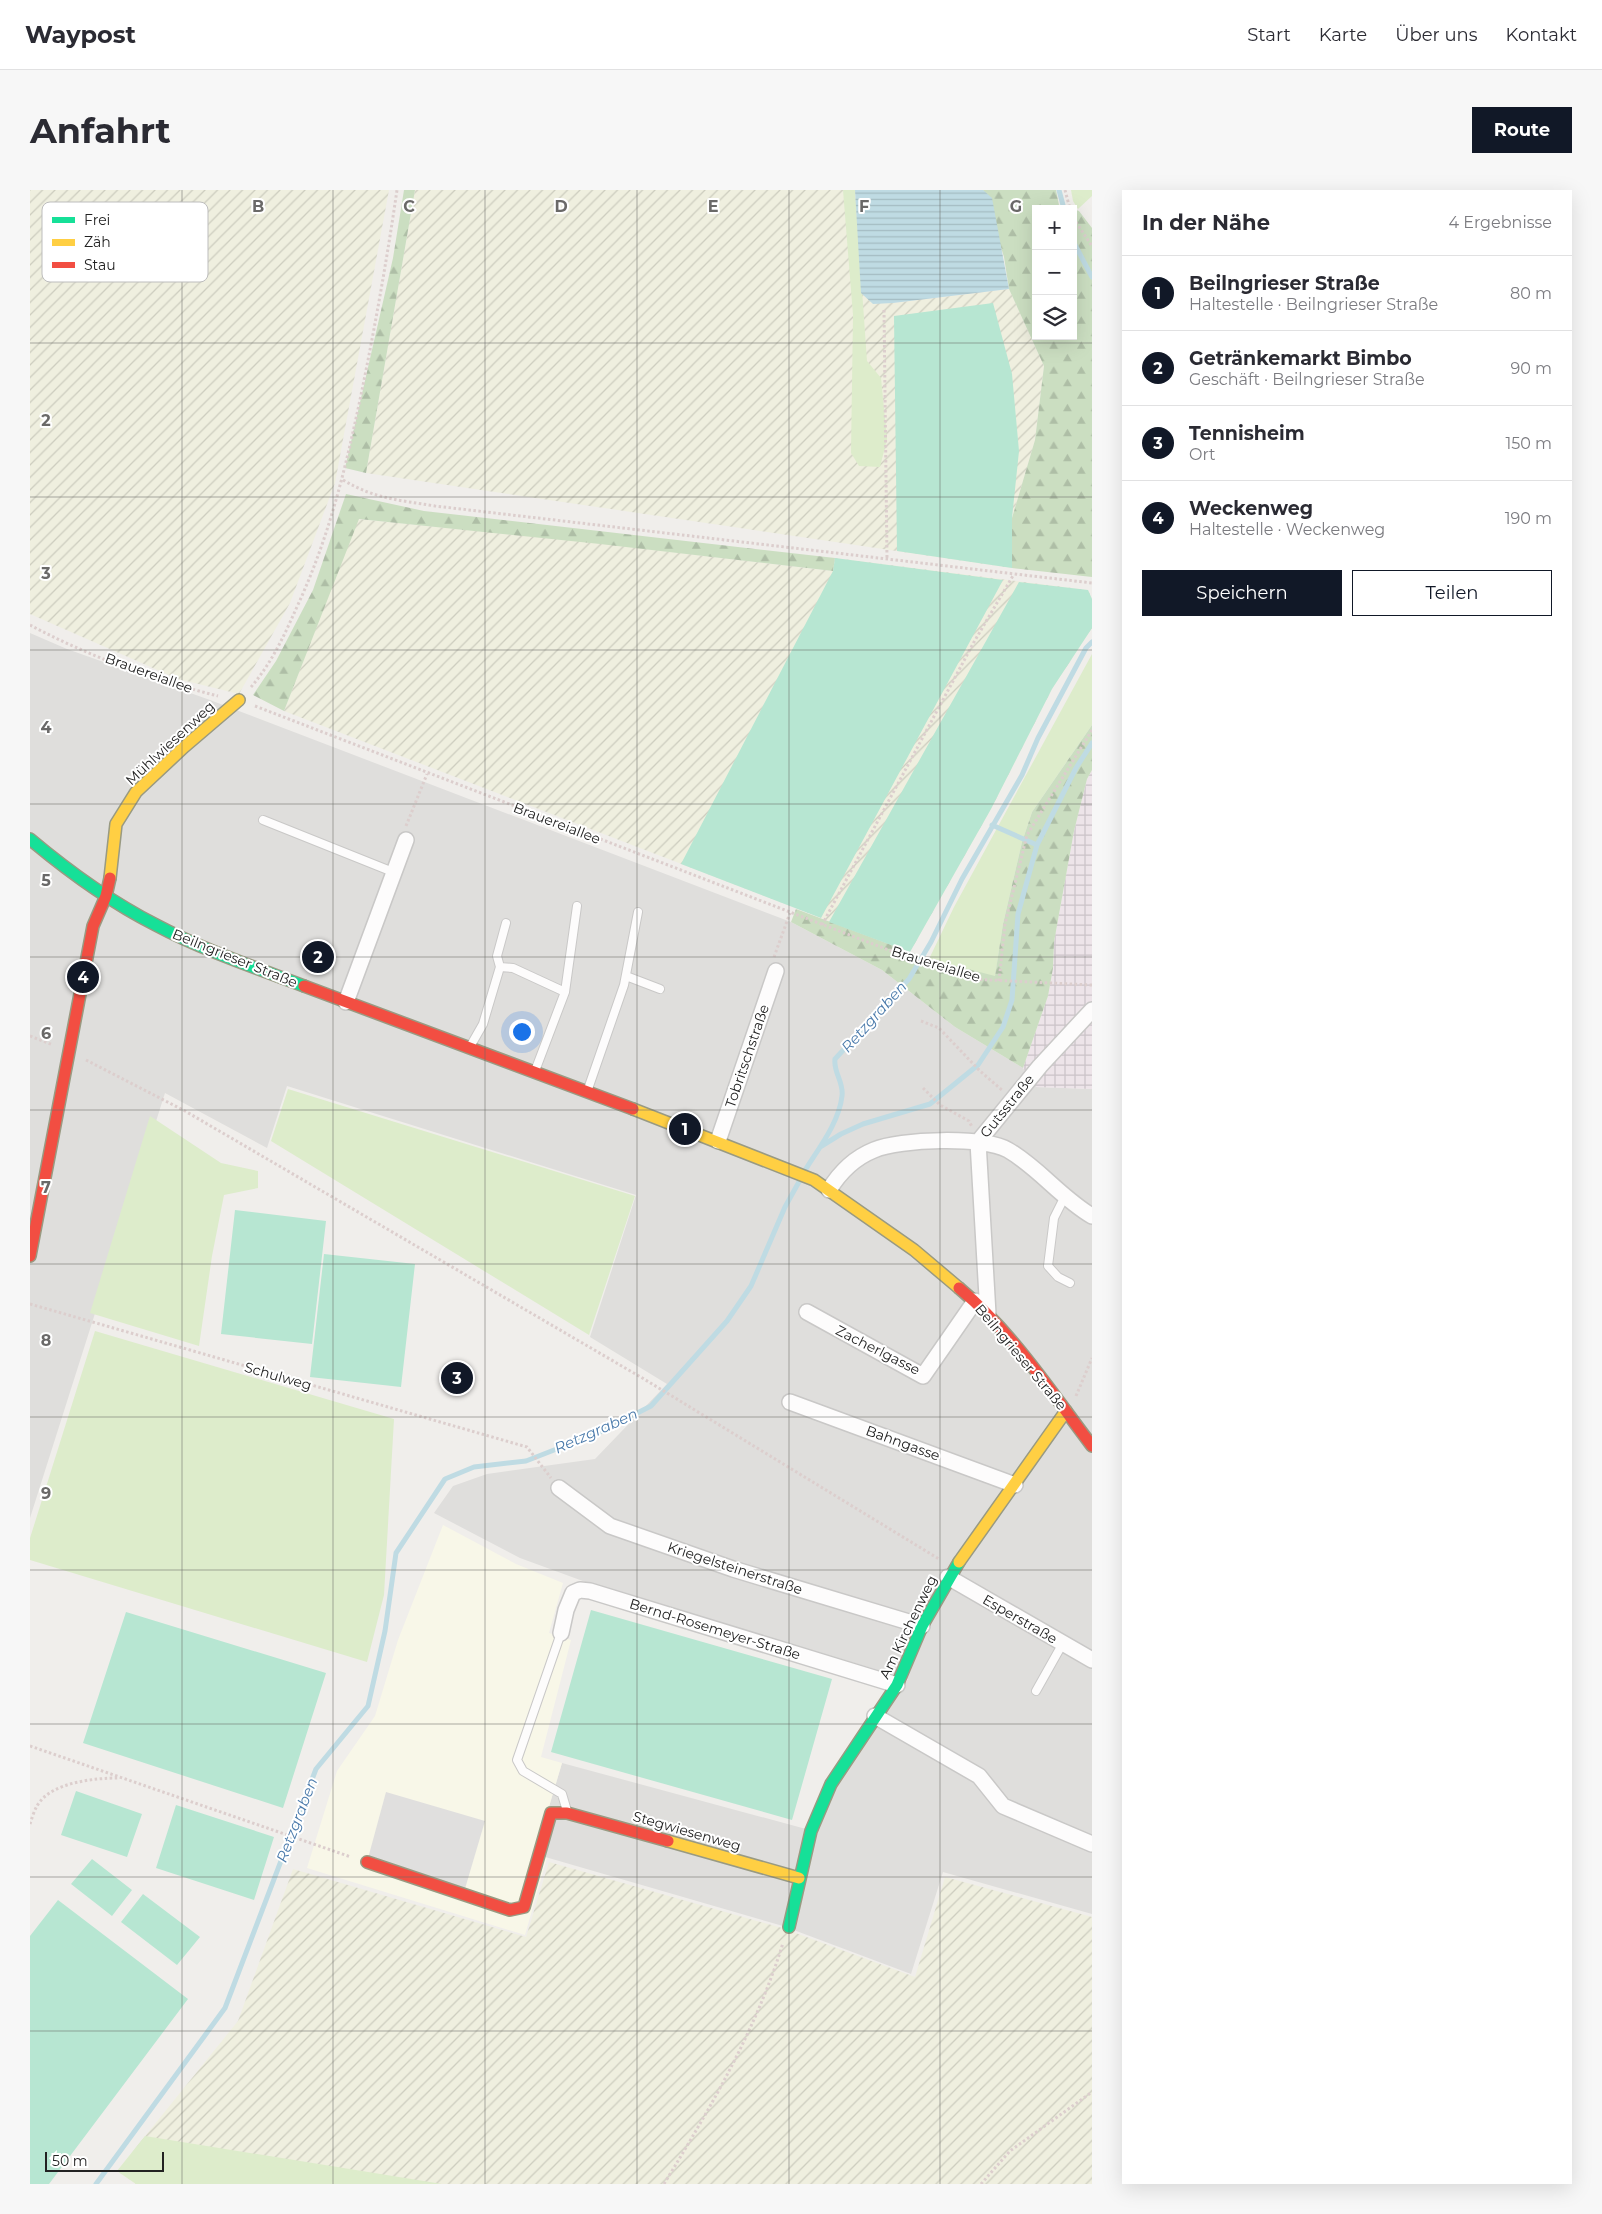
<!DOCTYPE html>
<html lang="de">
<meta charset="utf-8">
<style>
:root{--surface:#fff;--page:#f7f7f7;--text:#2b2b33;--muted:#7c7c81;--line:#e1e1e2;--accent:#111827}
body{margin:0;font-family:Montserrat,sans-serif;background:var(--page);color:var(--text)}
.controls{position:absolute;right:15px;top:15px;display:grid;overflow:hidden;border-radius:0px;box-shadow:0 5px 20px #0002}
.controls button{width:45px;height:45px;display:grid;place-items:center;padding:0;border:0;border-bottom:1px solid var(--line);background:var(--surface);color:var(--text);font:25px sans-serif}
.scale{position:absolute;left:15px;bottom:12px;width:119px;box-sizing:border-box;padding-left:5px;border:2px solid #222;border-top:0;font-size:14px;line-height:18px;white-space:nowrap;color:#222;-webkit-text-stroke:4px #fff;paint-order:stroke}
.you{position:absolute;left:491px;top:841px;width:18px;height:18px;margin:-12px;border:4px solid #fff;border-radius:50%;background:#1a73e8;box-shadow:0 0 0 8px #1a73e833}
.badge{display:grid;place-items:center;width:32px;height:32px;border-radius:50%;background:var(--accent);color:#fff;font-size:16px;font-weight:700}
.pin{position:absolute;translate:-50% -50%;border:2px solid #fff;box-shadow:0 1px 5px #0006}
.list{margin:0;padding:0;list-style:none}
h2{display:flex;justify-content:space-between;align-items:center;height:65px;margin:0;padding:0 20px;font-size:21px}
h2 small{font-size:16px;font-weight:400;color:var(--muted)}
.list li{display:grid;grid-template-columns:32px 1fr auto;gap:15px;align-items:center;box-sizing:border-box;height:75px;padding:0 20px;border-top:1px solid var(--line)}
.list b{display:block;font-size:19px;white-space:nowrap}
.list p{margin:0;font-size:16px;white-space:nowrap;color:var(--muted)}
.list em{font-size:16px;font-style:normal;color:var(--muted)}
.actions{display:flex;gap:10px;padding:15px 20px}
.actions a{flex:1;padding:11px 0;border:1px solid var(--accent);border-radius:0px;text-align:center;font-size:18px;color:var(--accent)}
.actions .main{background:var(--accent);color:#fff}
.icon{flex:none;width:28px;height:28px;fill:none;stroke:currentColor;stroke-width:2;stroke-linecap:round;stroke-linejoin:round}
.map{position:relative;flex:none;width:1062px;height:1994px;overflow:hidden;border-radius:0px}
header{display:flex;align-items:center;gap:30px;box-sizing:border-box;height:70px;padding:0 25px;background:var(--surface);border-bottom:1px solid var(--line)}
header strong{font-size:24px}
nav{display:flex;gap:28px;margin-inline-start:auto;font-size:18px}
.intro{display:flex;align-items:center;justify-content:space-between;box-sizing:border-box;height:120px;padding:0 30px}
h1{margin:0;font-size:35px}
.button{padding:12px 22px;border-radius:0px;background:var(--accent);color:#fff;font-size:18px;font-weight:700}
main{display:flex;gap:30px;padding:0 30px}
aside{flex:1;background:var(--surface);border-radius:0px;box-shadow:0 5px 20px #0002}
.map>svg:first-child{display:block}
</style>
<header>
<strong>Waypost</strong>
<nav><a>Start</a><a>Karte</a><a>Über uns</a><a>Kontakt</a></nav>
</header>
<div class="intro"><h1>Anfahrt</h1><a class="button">Route</a></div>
<main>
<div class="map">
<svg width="1062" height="1994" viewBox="0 0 1062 1994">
<defs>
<pattern id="industrial-grid" width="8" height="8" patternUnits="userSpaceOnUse" patternTransform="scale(1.25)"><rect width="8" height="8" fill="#ede4e9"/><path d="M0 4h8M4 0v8" fill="none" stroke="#cbc3c8"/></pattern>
<pattern id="farmland-furrows" width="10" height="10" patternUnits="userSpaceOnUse" patternTransform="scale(1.25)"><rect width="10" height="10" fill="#efefdf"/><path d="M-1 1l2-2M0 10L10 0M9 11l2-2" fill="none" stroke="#cdcdbf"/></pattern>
<pattern id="forest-firs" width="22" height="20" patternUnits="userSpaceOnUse" patternTransform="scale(1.25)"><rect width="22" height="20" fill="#cbdec1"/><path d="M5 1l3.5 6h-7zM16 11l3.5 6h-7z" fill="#aebea6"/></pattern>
<pattern id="water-rules" width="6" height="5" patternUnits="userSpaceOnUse" patternTransform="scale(1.25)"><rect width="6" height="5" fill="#bfdbe3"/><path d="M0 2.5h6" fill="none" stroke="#a4bcc2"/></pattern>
</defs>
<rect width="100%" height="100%" fill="#f0eeeb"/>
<path fill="#dfdedc" d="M0 443 37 459 180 510 761 732 852 780 925 837 993 878 1006 897 1062 899V1724L913 1682 881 1784 753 1736 505 1664 532 1573 787 1642 809 1592 878 1489 561 1394 490 1368 404 1323 423 1296 457 1284 565 1269 637 1194 560 1147 606 1005 257 896 237 958 135 903 0 1328Z"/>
<path fill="url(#industrial-grid)" d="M1062 580V899L1006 897 993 878 1018 806 1023 778 1024 752 1044 641 1057 589Z"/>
<path fill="#f8f7e8" d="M413 1335 486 1374 533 1393 519 1443 541 1450 511 1567 532 1573 505 1664 517 1668 495 1745 277 1678 307 1581 345 1526 368 1450Z"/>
<path fill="url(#farmland-furrows)" d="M0 0H359L305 293 260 413 209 504 148 489 0 424Z
M385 0H825L826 33 863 113 979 99 1014 176 1005 250 982 328V378L336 283Z
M328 329 559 352 802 381 805 368 1058 400 1062 409V438L1022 499 961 619 880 762 254 521Z
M519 1672 752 1738 885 1787 915 1687 1062 1727V1994H106L87 1981 208 1831 263 1679 496 1747Z"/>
<path fill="#ddeccb" d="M813 0H825L837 171 851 188 857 249 850 277 829 276 821 263 823 125Z
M1041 0H1062V6L1048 19 1043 11Z
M1062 464V535L1002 622 992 652 973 734 965 787 899 769 924 717Z
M258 899 605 1006 559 1145 241 951Z
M120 926 191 973 228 981V998L194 1005 182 1066 169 1156 60 1123Z
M65 1141 364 1229 354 1405 337 1472 0 1370V1348Z
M115 1946 412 1994H106L87 1981Z"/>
<path fill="url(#forest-firs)" d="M374 0H385L336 283 315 278 363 68Z
M953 0H1026L1029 15 1041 19H1006V146H1043V19L1049 21 1062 38V387L982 378V328L1005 250 1014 176 979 99 974 67Z
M316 304 394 321 805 368 803 381 570 354 329 329 254 521 223 505 246 471 283 400Z
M1062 535V580L1057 589 1044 641 1024 752 1023 778 1018 806 993 878 925 837 852 780 761 732 766 719 899 769 965 786 973 734 992 652 1002 622Z"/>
<path fill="#b7e6d2" d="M963 113 982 184 989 261 982 328V378L867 361 864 126Z
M805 368 973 390 791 728 651 674 803 381Z
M989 392 1058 400 1062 409V438L1022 499 961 619 880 762 799 732Z
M205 1020 296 1031 282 1154 191 1144Z
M294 1064 385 1074 371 1197 280 1187Z
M561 1420 802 1489 762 1630 521 1562Z
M96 1422 296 1483 253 1618 53 1553Z
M46 1601 112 1624 97 1667 31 1645Z
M146 1615 244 1647 224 1710 126 1678Z
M62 1669 102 1700 82 1726 41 1694Z
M113 1704 170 1747 147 1775 91 1732Z
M28 1710 158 1809 19 1994H0V1746Z"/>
<path fill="#e0dfde" d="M356 1602 455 1631 434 1702 337 1672Z"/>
<path fill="url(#water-rules)" d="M825 0H953L962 8 979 99 863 113 843 114 831 103Z"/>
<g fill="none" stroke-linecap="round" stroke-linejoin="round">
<path stroke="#bfdbe3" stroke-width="5" d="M1029 0 1034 19
M1043 51 1062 87
M962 635 1007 655
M790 957 811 944 833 934 900 914 948 875 973 837 982 810 988 724 1007 655 1046 578 1062 553
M774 982C788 959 809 933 812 906 814 892 803 882 805 869L879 789 901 752 932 689 992 585 1008 548 1056 458 1062 452
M66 1994 195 1818 286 1579 338 1516 355 1441 366 1363 415 1289 444 1277 496 1271 570 1242 621 1216 697 1131 721 1096 755 1017 770 990"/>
<g stroke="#c9c8c7" stroke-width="10">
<path id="lane" d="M233 630 363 682
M470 777 483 778 535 802
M596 786 630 799
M441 855 453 834 470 777 467 766 476 733
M505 881 535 802 547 716
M558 899 594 795 608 722
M1035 1006 1024 1028 1018 1076 1028 1087 1040 1093
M531 1443 487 1570 493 1581 532 1604 537 1621
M1006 1501 1033 1453"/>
</g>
<g stroke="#c9c8c7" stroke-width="18">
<path id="street" d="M316 812 376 650
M688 951 746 781
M799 1000C810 982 824 968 844 960 870 949 953 946 978 960 1009 978 1031 1008 1062 1026
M777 1122 893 1186 945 1111
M958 1124 948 952 1010 876 1062 820
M760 1212 985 1295
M529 1298 580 1336 703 1379 892 1436
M918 1387 1062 1470
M531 1443 536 1420 543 1403 550 1400 560 1401 867 1495
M845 1526 949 1586 973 1616 1062 1654"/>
</g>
<g stroke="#999a82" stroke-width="14">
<path id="fast" d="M0 649C38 681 81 712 126 735 173 760 224 777 274 796
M759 1737 781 1641 801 1594 867 1495 892 1436 929 1372"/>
</g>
<g stroke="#999a82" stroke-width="14">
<path id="slow" d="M80 688 86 634 106 602 154 557 209 510
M603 919 784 990 884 1060 929 1098
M929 1372 1036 1221
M638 1651 769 1688"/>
</g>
<g stroke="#999a82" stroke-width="14">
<path id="jam" d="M274 796 603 919
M0 1066 63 736 76 706 80 688
M929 1098C982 1142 1021 1202 1062 1256
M337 1672 480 1720 494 1717 521 1623H537L638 1651"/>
</g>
<path stroke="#dccecd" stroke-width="3" stroke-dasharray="2.5 2.5" stroke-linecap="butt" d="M1035 0 1040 19
M1043 28 1062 56
M854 120 857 369
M313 290C345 309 369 310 405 316L1062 393
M0 435C58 466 124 490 188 506
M221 497C241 474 254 446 266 419 299 348 315 281 331 205 345 137 357 69 367 0
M225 516 882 769 942 789 1062 795
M376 636 397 584
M792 735 944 452 984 384
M744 767 760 723
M969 791 975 734 997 645 1062 540
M891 831 909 838 950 881 973 901
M0 846 23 855
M56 870 155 921 614 1189 909 1369
M893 898 910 915 939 931 942 937
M0 1114 497 1257 521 1288
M1046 1206 1062 1168
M0 1556 321 1667
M0 1634C2 1628 4 1621 7 1616 20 1592 65 1588 89 1588
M634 1994C681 1917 726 1840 753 1753
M951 1994 980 1961 1062 1902"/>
<use href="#lane" stroke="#fdfcfc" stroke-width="8"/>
<use href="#street" stroke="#fdfcfc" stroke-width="15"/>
<use href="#fast" stroke="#16e098" stroke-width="11"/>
<use href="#slow" stroke="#ffcf43" stroke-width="11"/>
<use href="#jam" stroke="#f24e42" stroke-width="11"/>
</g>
<path fill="none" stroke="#6a6968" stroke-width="1" stroke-opacity="0.55" d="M152 0V1994M303 0V1994M455 0V1994M607 0V1994M759 0V1994M910 0V1994M0 153H1062M0 307H1062M0 460H1062M0 614H1062M0 767H1062M0 920H1062M0 1074H1062M0 1227H1062M0 1380H1062M0 1534H1062M0 1687H1062M0 1841H1062"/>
<g text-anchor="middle" stroke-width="4" stroke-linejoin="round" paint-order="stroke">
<g font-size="14" fill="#222" stroke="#fff">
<text transform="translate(119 483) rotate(20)" y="5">Brauereiallee</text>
<text transform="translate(140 553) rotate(-43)" y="5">Mühlwiesenweg</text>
<text transform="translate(527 633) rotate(21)" y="5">Brauereiallee</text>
<text transform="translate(205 768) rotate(22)" y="5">Beilngrieser Straße</text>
<text transform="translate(906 774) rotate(17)" y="5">Brauereiallee</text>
<text transform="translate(717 866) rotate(-71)" y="5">Tobritschstraße</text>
<text transform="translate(977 916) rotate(-51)" y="5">Gutsstraße</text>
<text transform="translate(848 1160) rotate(27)" y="5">Zacherlgasse</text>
<text transform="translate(991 1167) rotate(50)" y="5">Beilngrieser Straße</text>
<text transform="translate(248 1186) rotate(16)" y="5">Schulweg</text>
<text transform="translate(873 1253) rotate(20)" y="5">Bahngasse</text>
<text transform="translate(705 1378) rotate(18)" y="5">Kriegelsteinerstraße</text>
<text transform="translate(990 1429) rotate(30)" y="5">Esperstraße</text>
<text transform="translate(878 1437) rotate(-64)" y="5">Am Kirchenweg</text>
<text transform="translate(685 1439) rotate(17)" y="5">Bernd-Rosemeyer-Straße</text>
<text transform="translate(657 1641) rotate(16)" y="5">Stegwiesenweg</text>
</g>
<g font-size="15" font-style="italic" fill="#4a7aab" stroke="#fff">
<text transform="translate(844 827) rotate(-48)" y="5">Retzgraben</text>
<text transform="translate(566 1241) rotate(-24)" y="5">Retzgraben</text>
<text transform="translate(267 1630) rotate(-69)" y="5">Retzgraben</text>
</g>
</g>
<rect x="12" y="12" width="166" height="80" rx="8" fill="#fff" stroke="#bdbdbd" stroke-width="1"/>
<rect x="22" y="27" width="23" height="6" fill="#16e098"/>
<rect x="22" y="49" width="23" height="7" fill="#ffcf43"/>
<rect x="22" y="72" width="23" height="6" fill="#f24e42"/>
<g font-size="14" fill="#222">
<text x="54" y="35">Frei</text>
<text x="54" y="57">Zäh</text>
<text x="54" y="80">Stau</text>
</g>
<g font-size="16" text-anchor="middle" font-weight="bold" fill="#6a6968" stroke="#fff" stroke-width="4" stroke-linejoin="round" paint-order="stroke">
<text x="228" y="22">B</text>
<text x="379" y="22">C</text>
<text x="531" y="22">D</text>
<text x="683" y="22">E</text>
<text x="834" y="22">F</text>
<text x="986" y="22">G</text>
<text x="16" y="236">2</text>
<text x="16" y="389">3</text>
<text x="16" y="543">4</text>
<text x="16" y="696">5</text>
<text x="16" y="849">6</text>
<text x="16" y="1003">7</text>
<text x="16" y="1156">8</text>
<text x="16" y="1309">9</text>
</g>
</svg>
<div class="controls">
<button>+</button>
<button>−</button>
<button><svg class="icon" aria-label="layers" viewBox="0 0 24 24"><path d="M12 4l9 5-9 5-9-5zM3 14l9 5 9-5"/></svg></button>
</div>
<div class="scale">50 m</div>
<div class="you"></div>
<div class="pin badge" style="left:655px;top:939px">1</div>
<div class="pin badge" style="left:288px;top:767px">2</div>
<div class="pin badge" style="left:427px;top:1188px">3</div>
<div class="pin badge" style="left:53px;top:787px">4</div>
</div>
<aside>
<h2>In der Nähe<small>4 Ergebnisse</small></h2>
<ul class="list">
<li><span class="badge">1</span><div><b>Beilngrieser Straße</b><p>Haltestelle · Beilngrieser Straße</p></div><em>80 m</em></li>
<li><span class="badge">2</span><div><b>Getränkemarkt Bimbo</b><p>Geschäft · Beilngrieser Straße</p></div><em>90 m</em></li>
<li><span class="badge">3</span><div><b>Tennisheim</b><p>Ort</p></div><em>150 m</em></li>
<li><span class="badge">4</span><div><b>Weckenweg</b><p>Haltestelle · Weckenweg</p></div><em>190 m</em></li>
</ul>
<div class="actions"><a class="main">Speichern</a><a>Teilen</a></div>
</aside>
</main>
